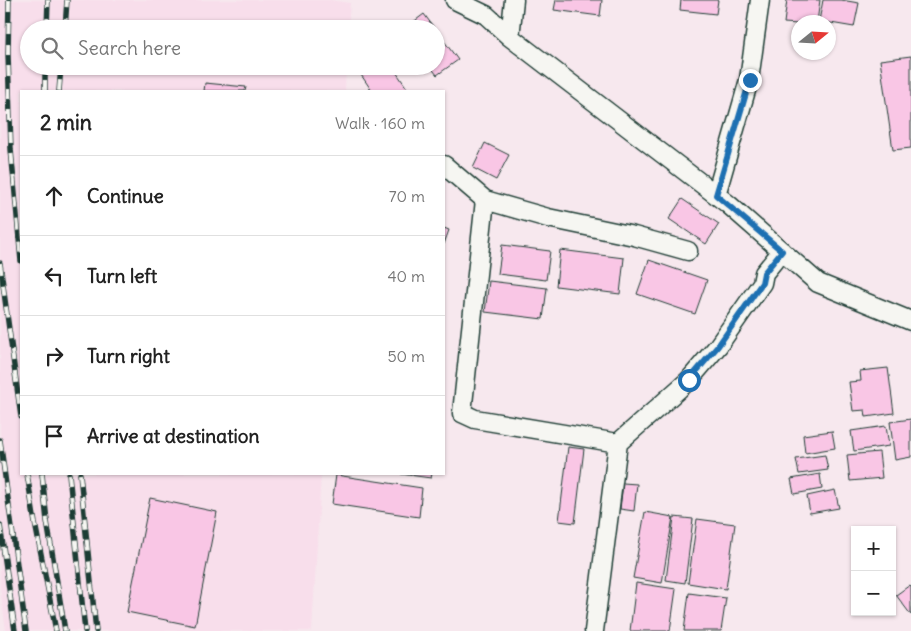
<!DOCTYPE html>
<meta charset="utf-8">
<style>
:root{--surface:#fff;--page:#f2f2f2;--text:#222;--muted:#767676;--line:#e0e0e0}
body{margin:0;font-family:Delius,sans-serif;background:var(--page);color:var(--text)}
.controls{position:absolute;right:15px;bottom:15px;display:grid;overflow:hidden;border-radius:0px;box-shadow:0 1px 4px #0004}
.controls button{width:45px;height:45px;display:grid;place-items:center;padding:0;border:0;border-bottom:1px solid var(--line);background:var(--surface);color:var(--text);font:25px sans-serif}
.compass{position:absolute;left:791px;top:15px;width:45px;height:45px;border-radius:50%;background:var(--surface);box-shadow:0 1px 4px #0004;rotate:72deg}
.stop{position:absolute;width:15px;height:15px;margin:-11px;border:4px solid #1f6fb2;border-radius:50%;background:#fff}
.stop.end{background:#1f6fb2;border-color:#fff;box-shadow:0 1px 5px #0008}
.list{margin:0;padding:0;list-style:none}
h2{display:flex;justify-content:space-between;align-items:center;height:65px;margin:0;padding:0 20px;font-size:21px}
h2 small{font-size:16px;font-weight:400;color:var(--muted)}
.list li{display:grid;grid-template-columns:32px 1fr auto;gap:15px;align-items:center;box-sizing:border-box;height:80px;padding:0 20px;border-top:1px solid var(--line)}
.list b{display:block;font-size:19px;white-space:nowrap}
.list em{font-size:16px;font-style:normal;color:var(--muted)}
.icon{flex:none;width:28px;height:28px;fill:none;stroke:currentColor;stroke-width:2;stroke-linecap:round;stroke-linejoin:round}
.map{position:relative;flex:none;width:911px;height:631px;overflow:hidden}
.search{position:absolute;background:var(--surface);box-shadow:0 1px 4px #0004;left:20px;top:20px;width:425px;height:55px;display:flex;align-items:center;gap:12px;box-sizing:border-box;padding:0 18px;border-radius:28px;color:var(--muted);font-size:19px}
.panel{position:absolute;background:var(--surface);box-shadow:0 1px 4px #0004;left:20px;top:90px;width:425px;height:385px;border-radius:0px}
.map>svg:first-child{display:block}
</style>
<div class="map">
<svg width="911" height="631" viewBox="0 0 911 631">
<rect width="100%" height="100%" fill="#f7e8ee"/>
<filter id="ink" filterUnits="userSpaceOnUse"><feTurbulence type="fractalNoise" baseFrequency=".02" numOctaves="2"/><feDisplacementMap in="SourceGraphic" scale="10" xChannelSelector="R" yChannelSelector="G"/><feConvolveMatrix kernelMatrix="1 2 1 2 8 2 1 2 1" color-interpolation-filters="sRGB"/></filter>
<g filter="url(#ink)">
<path fill="#f8deeb" d="M0 0H330L350 3 348 29H29V66H346L345 91H21V474H321L312 631H6L0 587Z"/>
<path fill="#f9c6e5" stroke="#1f3d34" d="M556 0H602L600 16 554 10Z
M681 0H718L716 14 680 10Z
M787 0H820L817 22H798V24L784 23Z
M823 0H841L859 3 854 27 819 21Z
M424 14 435 29H404Z
M436 30 458 60 437 75 430 66H436Z
M911 56V148L893 150 880 60Z
M355 66H392L409 91H372Z
M205 83 246 87 245 91H204Z
M485 143 509 155 496 180 473 168Z
M682 199 719 224 706 244 669 219Z
M444 228 449 230 444 244Z
M502 245 550 251 546 280 498 274Z
M560 250 624 258 620 294 556 286Z
M649 260 707 280 695 314 637 294Z
M489 281 547 288 543 319 485 312Z
M888 368 894 413 866 417 865 410 853 411 849 382 861 381 860 371Z
M911 419V457L895 460 890 422Z
M886 426 889 446 854 451 851 431Z
M832 431 835 448 805 453 803 435Z
M568 447 584 449 575 523 559 521Z
M879 452 882 478 850 481 847 455Z
M825 455 828 470 799 474 796 459Z
M401 474H432L431 478Z
M820 474 822 489 794 494 791 479Z
M336 475 422 488 419 517 332 504Z
M623 483 637 484 634 511 620 509Z
M835 490 839 508 810 513 807 496Z
M150 498 217 512 195 626 127 612Z
M645 512 673 517 662 583 633 578Z
M674 517 693 519 685 583 666 580Z
M697 519 735 524 726 589 688 583Z
M636 583 676 589 670 631H630Z
M910 585 911 586V615L896 595Z
M689 593 726 598 721 631H684Z"/>
<g fill="none" stroke-linecap="round" stroke-linejoin="round">
<g stroke="#1f3d34" stroke-width="21">
<path id="street" d="M455 0 486 15 510 37 728 204 818 283 911 321
M510 37 514 0
M444 165 485 200 548 218 634 236 688 251
M716 195 749 80 760 0
M485 200 462 413 475 419 618 443
M594 631 618 443 689 380 718 346 762 283 764 273 782 251"/>
</g>
<use href="#street" stroke="#f6f6f2" stroke-width="18"/>
<g stroke="#1f3d34" stroke-width="5.5">
<path id="rail" d="M9 0 8 54 11 149 21 261
M47 29 48 0
M65 29 67 0
M45 91V66
M59 91 61 66
M0 263 21 417
M0 440 26 631
M27 474 35 523 56 631
M42 474 47 521 65 631
M69 474 85 631
M80 474 96 631
M0 525 15 631"/>
</g>
<use href="#rail" stroke="#f6f6f2" stroke-width="4" stroke-dasharray="11" stroke-linecap="butt"/>
</g>
</g>
<g fill="none" stroke-linecap="round" stroke-linejoin="round" filter="url(#ink)">
<path stroke="#1f6fb2" stroke-width="6" d="M689 380 718 346 762 283 764 273 782 251 716 195 750 80"/>
</g>
</svg>
<div class="controls">
<button>+</button>
<button>−</button>
</div>
<svg class="compass" viewBox="-18 -18 36 36"><path d="M0-13l5 13h-10z" fill="#e53935"/><path d="M0 13l5-13h-10z" fill="#767676"/></svg>
<div class="stop" style="left:689px;top:380px"></div>
<div class="stop end" style="left:750px;top:80px"></div>
<div class="search"><svg class="icon" aria-label="search" viewBox="0 0 24 24"><circle cx="10" cy="10" r="6"/><path d="M15 15l6 6"/></svg>Search here</div>
<section class="panel">
<h2>2 min<small>Walk · 160 m</small></h2>
<ul class="list">
<li><svg class="icon" aria-label="ahead" viewBox="0 0 24 24"><path d="M12 20V5M6 11l6-6 6 6"/></svg><div><b>Continue</b></div><em>70 m</em></li>
<li><svg class="icon" aria-label="left" viewBox="0 0 24 24"><path d="M17 20v-9H6M10 6l-5 5 5 5"/></svg><div><b>Turn left</b></div><em>40 m</em></li>
<li><svg class="icon" aria-label="right" viewBox="0 0 24 24"><path d="M7 20v-9h11M14 6l5 5-5 5"/></svg><div><b>Turn right</b></div><em>50 m</em></li>
<li><svg class="icon" aria-label="arrive" viewBox="0 0 24 24"><path d="M6 21V4h12l-3 4 3 4H6"/></svg><div><b>Arrive at destination</b></div></li>
</ul>
</section>
</div>
